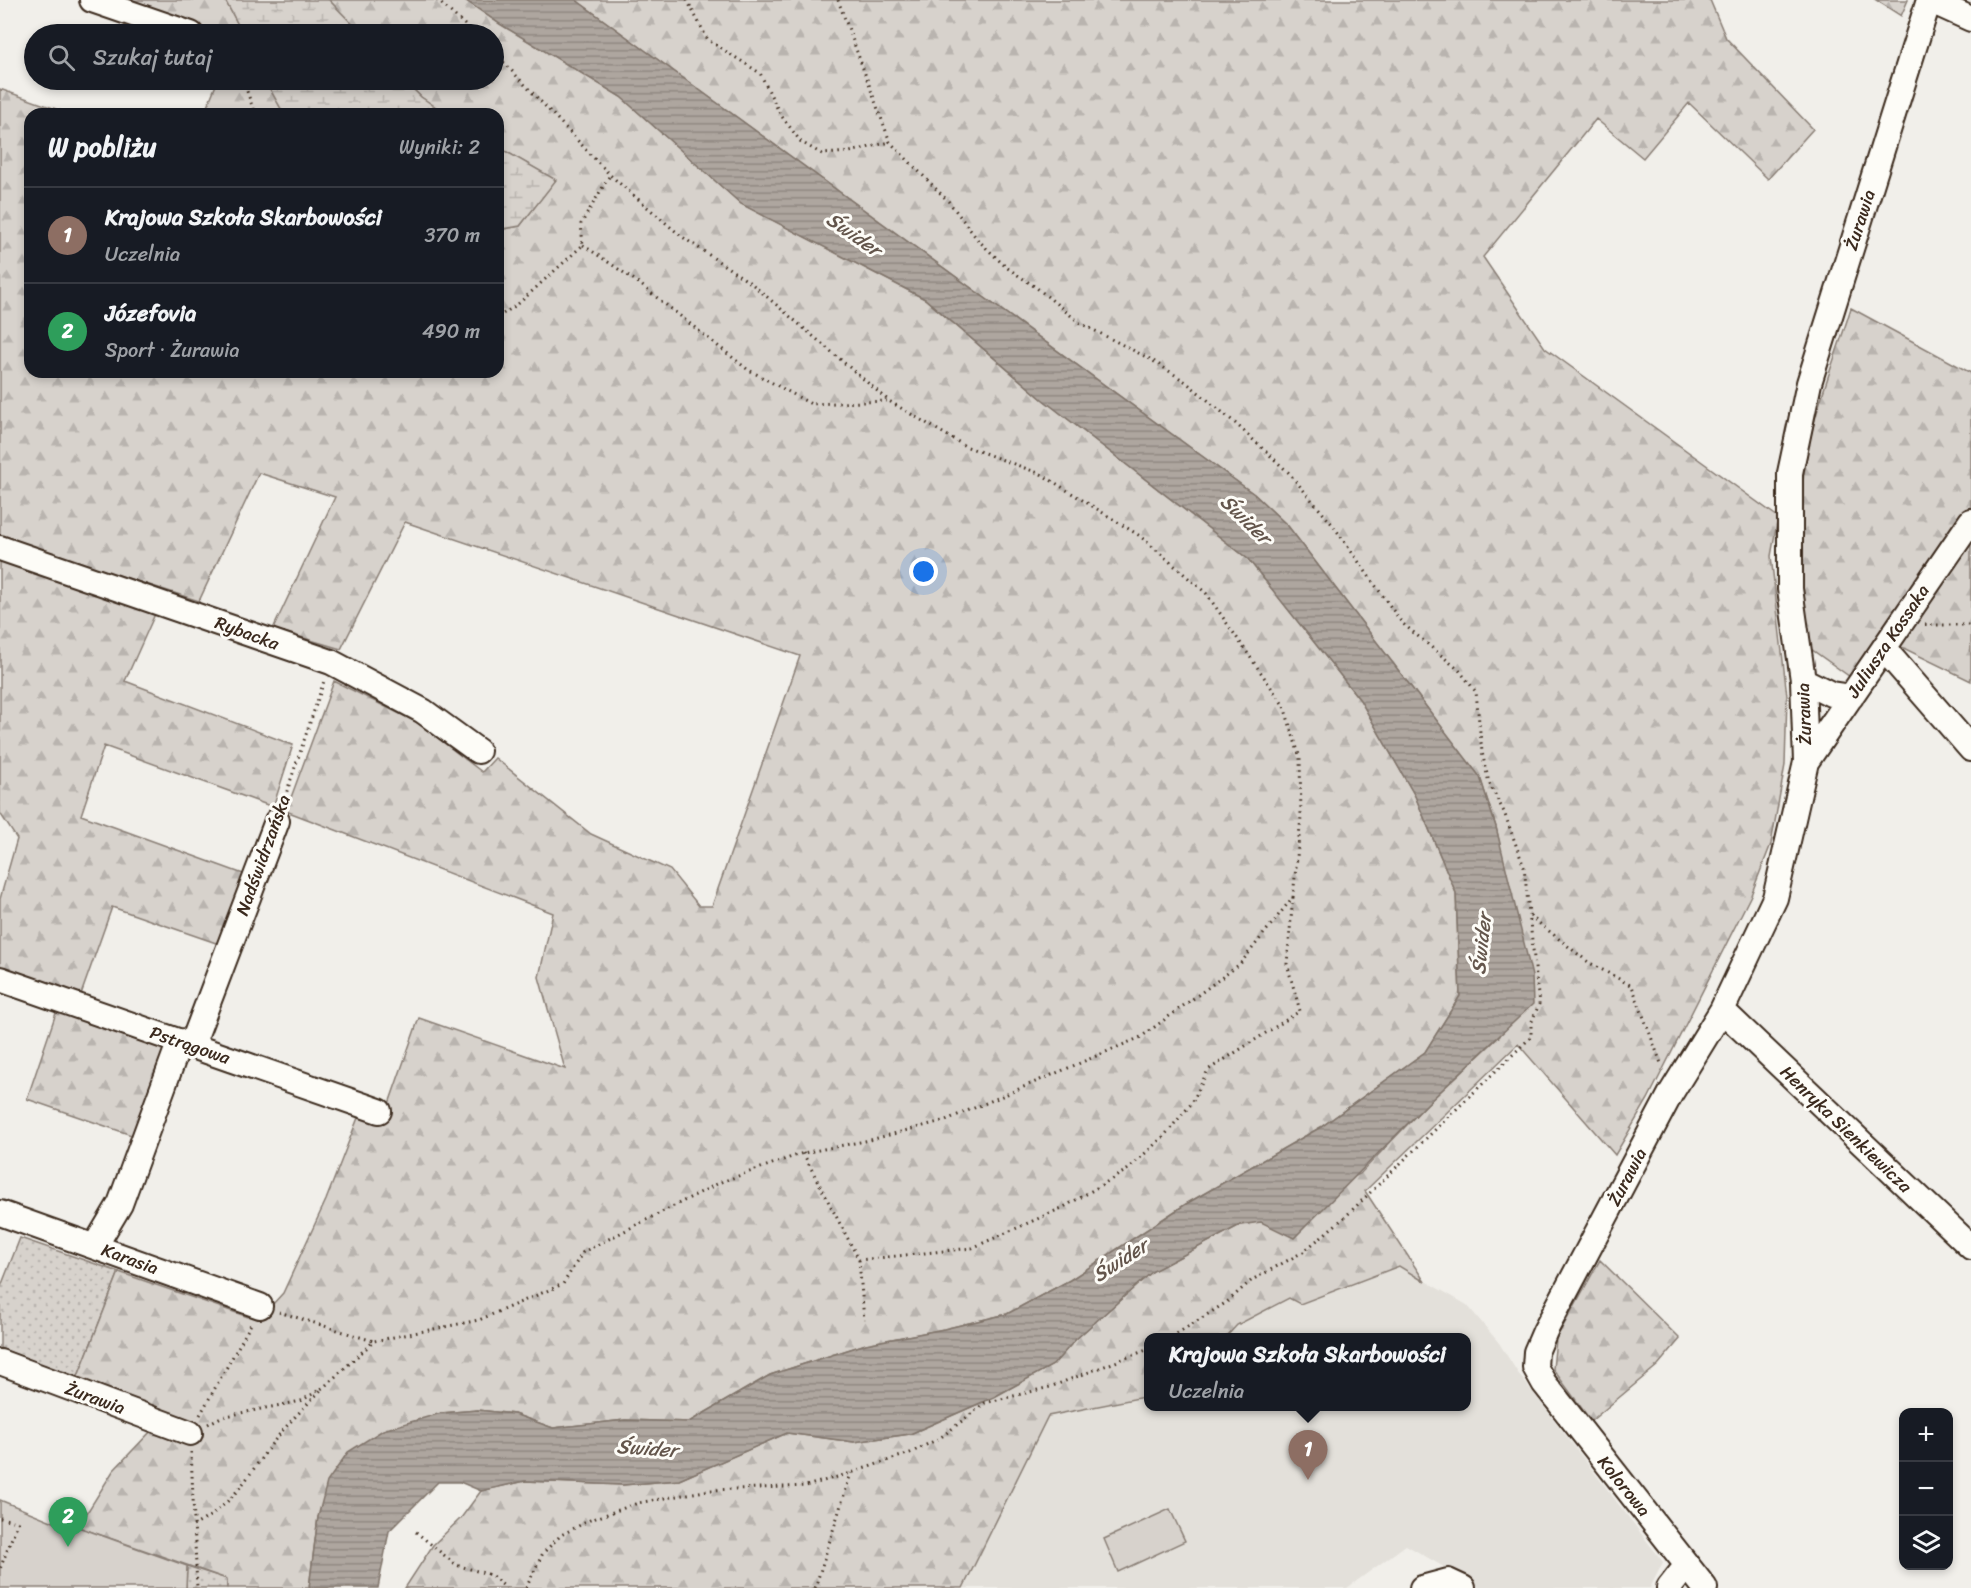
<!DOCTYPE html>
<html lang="pl">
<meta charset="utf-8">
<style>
:root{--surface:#171b24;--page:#242831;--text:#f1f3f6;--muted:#9ea1a6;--line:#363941;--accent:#0f766e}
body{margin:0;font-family:Sriracha,sans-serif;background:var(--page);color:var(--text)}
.controls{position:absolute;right:18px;bottom:18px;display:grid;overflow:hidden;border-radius:12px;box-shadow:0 3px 9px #0003}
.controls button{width:54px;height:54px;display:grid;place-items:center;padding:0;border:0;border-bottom:2px solid var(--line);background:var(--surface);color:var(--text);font:30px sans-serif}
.you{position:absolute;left:924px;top:572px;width:21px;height:21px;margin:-15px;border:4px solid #fff;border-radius:50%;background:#1a73e8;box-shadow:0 0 0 9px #1a73e833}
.badge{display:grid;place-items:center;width:39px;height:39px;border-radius:50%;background:var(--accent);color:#fff;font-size:20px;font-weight:700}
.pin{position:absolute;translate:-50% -50px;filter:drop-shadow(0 2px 3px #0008)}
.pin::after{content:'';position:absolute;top:32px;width:21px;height:18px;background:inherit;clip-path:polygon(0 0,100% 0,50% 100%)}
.popup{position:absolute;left:1144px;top:1333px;width:327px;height:78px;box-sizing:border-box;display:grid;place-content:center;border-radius:12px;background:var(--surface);filter:drop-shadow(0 2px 4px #0005);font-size:20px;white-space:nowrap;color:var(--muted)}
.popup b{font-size:22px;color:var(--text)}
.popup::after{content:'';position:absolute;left:50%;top:100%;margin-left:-12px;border:12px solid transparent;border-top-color:var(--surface)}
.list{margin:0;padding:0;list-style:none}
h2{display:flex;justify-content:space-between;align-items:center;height:78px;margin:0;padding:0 24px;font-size:26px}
h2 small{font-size:20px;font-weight:400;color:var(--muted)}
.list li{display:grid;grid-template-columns:39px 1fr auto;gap:18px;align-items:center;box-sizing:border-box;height:96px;padding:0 24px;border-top:2px solid var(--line)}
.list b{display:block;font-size:22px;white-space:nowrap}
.list p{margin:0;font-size:20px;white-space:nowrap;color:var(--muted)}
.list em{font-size:20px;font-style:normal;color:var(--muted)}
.icon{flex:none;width:33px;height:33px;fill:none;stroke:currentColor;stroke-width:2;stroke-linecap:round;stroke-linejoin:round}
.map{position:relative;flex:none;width:1971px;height:1588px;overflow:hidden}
.search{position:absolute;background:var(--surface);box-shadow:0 3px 9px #0003;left:24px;top:24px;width:480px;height:66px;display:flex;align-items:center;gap:15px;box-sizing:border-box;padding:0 21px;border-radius:33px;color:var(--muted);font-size:22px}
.panel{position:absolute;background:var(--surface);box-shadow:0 3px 9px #0003;left:24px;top:108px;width:480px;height:270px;border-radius:18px}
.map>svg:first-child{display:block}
</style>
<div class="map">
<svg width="1971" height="1588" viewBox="0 0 1971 1588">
<defs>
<pattern id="grass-dots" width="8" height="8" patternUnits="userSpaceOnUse" patternTransform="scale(1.5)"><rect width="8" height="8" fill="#d7d2cc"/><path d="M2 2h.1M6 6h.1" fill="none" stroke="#b9b4af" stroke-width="1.8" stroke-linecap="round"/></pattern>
<pattern id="forest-firs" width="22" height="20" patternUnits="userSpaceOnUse" patternTransform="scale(1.5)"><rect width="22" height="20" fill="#d7d2cc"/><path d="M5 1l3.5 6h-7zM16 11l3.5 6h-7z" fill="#b9b4af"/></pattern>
<pattern id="wetland-marsh" width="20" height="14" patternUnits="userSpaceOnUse" patternTransform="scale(1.5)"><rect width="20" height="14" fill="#d7d2cc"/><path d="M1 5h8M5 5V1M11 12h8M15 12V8" fill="none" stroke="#b9b4af"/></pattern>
<pattern id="water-rules" width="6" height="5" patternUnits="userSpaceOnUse" patternTransform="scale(1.5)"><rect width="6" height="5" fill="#aea69f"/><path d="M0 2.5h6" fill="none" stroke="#8f8781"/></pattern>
</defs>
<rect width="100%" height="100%" fill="#f1efea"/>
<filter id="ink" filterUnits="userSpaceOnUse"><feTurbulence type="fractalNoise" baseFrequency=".0167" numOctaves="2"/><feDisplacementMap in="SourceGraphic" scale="12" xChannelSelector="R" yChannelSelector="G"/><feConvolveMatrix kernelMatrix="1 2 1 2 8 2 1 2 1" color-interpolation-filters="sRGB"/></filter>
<g filter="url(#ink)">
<path fill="#e3e0da" d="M1399 1266 1467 1305 1499 1343 1518 1373 1663 1562 1650 1588H1480L1406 1545 1347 1588H963L1048 1416 1149 1396V1406H1467V1338L1226 1337 1237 1325 1289 1298 1301 1304Z"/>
<path fill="url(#grass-dots)" stroke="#897e75" stroke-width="1.5" d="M20 1238 119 1272 77 1379 0 1348V1289Z
M187 1566 227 1579V1588H186Z"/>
<path fill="url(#forest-firs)" stroke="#897e75" stroke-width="1.5" d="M110 0H225L243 34H214Z
M329 0H465L500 24 621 97 741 204 925 299 1042 399 1248 559 1360 700 1415 796 1456 893 1460 996 1425 1052 1321 1127 1186 1204 1070 1280 1007 1314 944 1329 866 1344 770 1375 689 1422 625 1420 553 1428 514 1414 478 1410 441 1413 318 1517 309 1588H227V1579L78 1527 113 1471 151 1431 77 1379 119 1272 248 1317 272 1305 283 1293 326 1200 361 1110 384 1118 419 1018 565 1069 539 977 553 913 286 811 334 681 418 723 482 772 495 758 591 834 670 870 699 906H712L800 656 405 522 341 649 273 629 335 497 259 473 199 601 0 537V89L70 114H30V372H498V230L520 226 555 180 498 147V114H446L421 97 404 80H494V34H362Z
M576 0H1710L1726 38 1813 129 1768 179 1689 103 1643 158 1596 119 1483 257 1545 348 1778 517 1771 556 1787 696 1785 765 1771 844 1751 895 1648 1099 1615 1155 1518 1044 1365 1191 1425 1282 1399 1266 1300 1304 1289 1298 1237 1325 1226 1337 1149 1338V1396L1048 1416 963 1588H405L433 1545 461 1518 481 1491 525 1481 623 1485 679 1480 787 1433 854 1442 910 1434 994 1397 1053 1365 1076 1339 1153 1271 1240 1225 1261 1221 1360 1174 1427 1104 1500 1036 1509 888 1496 827 1480 777 1288 526 1254 494Z
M1876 0H1908L1901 16Z
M218 80H265L284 114H204Z
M1851 308 1971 373V506L1853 679 1811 649C1800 580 1794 505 1811 435 1821 392 1838 350 1851 308Z
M1971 536V681L1895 644Z
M0 560 155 614 125 681 293 745 273 807 104 746 81 815 246 875 219 944 112 907 79 1000 0 971V899L17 839 0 813Z
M58 1007 169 1044 140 1138 27 1099Z
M1600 1260 1680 1339 1658 1365 1591 1421 1553 1369 1556 1339Z"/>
<path fill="url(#wetland-marsh)" stroke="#897e75" stroke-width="1.5" d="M225 0H329L362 34H243Z
M265 80H404L421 97 446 114H284Z
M498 147 556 180 520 226 498 230Z"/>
<path fill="#d7d2cc" stroke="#897e75" stroke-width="1.5" d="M0 1500 71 1529 78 1527 187 1566 186 1588H0Z
M1170 1509 1185 1541 1118 1572 1104 1539Z"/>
<path fill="url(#water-rules)" stroke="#80746b" stroke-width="1.5" d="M465 0H576L1254 494 1288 526 1480 777 1496 827 1532 976 1533 1004 1427 1104 1294 1238 1261 1222 1240 1225 1153 1271 1076 1339 1053 1365 994 1397 910 1434 854 1442 787 1433 679 1480 623 1485 525 1481 481 1491 460 1482H438L389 1531 378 1588H309L318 1517 327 1482 348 1452 383 1430 441 1413 478 1410 514 1414 553 1428 625 1420 689 1422 770 1375 866 1344 944 1329 1007 1314 1070 1280 1186 1204 1321 1127 1425 1052 1460 996 1456 893 1415 796 1360 700 1248 559 1042 399 925 299 741 204 621 97 500 24Z"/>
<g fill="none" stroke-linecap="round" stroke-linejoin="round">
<g stroke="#3b2a1e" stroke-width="28">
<path id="minor" d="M92 0 191 34
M1929 0 1971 19
M0 548 331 662 423 711 478 751
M1884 649 1971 749
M1803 680 1831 694 1851 697
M1806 762 1971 521
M0 979 379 1111
M1722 1010 1971 1247
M192 1045 277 821
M0 1213 260 1306
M95 1246 120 1204 180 1041
M0 1362 190 1433
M1422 1588 1448 1581 1463 1588
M1669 1588 1687 1565
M1705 1588 1544 1383 1535 1367 1536 1352 1545 1331 1671 1093 1722 1010 1775 898 1806 762 1803 680 1790 589V473L1809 383 1929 0"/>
</g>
<path stroke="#3b2a1e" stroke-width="3" stroke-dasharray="1.5 4.5" stroke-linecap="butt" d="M437 0 475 34
M687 0 708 40 760 73 780 114 801 142 822 154 850 152 890 142
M838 0 890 142 949 202 978 240 1006 267 1037 288 1080 323 1150 359 1186 382 1235 423 1288 472 1332 524 1402 623 1459 670 1476 692 1482 752 1489 783 1504 812 1524 867 1539 1004 1531 1024V1037L1346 1216 1303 1252 1252 1280 1227 1302 1170 1338
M243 80 255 114
M583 245 636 281 747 369 811 404 887 401
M498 317 518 304 583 245 581 224 610 175
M1925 625H1971
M283 803 324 681
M1530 916 1588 962 1632 986 1662 1066
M803 1153 859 1260 972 1248 1064 1207 1127 1170 1164 1136 1192 1103 1208 1070 1300 1011 1287 964 1293 897
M859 1260 864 1320
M279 1312 373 1341
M200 1415 251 1324
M208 1424 221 1417 301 1401 324 1387 374 1341 479 1320 563 1284 583 1252 721 1182 803 1153 870 1140 946 1120 1141 1037 1240 964 1293 897 1301 817 1300 758 1284 706 1206 593 1140 536 1041 474 965 446 889 401 752 284 681 236 610 175 494 52
M191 1452 197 1588
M0 1518 18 1522 0 1569
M193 1526C239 1502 248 1472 279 1435 292 1419 307 1405 321 1390
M416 1532 456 1565 491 1575 506 1588
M526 1588 543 1553 561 1535 590 1520 638 1503 710 1490 806 1486 851 1473 910 1453 940 1438 985 1403 1050 1387 1149 1349
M815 1588 851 1473"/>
<use href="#minor" stroke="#fdfcf7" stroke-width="24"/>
</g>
</g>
<g text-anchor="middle" stroke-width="6" stroke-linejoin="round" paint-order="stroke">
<g font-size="18" fill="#3b2a1e" stroke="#fdfcf7">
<text transform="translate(1860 220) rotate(-72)" y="6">Żurawia</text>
<text transform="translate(247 633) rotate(20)" y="6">Rybacka</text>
<text transform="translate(1888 641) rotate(-56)" y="6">Juliusza Kossaka</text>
<text transform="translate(1804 714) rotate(-92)" y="6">Żurawia</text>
<text transform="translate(263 855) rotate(-70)" y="6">Nadświdrzańska</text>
<text transform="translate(190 1045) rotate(19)" y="6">Pstrągowa</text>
<text transform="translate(1846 1129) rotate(44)" y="6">Henryka Sienkiewicza</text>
<text transform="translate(1627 1177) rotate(-62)" y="6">Żurawia</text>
<text transform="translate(130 1259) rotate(20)" y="6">Karasia</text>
<text transform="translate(95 1398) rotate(20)" y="6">Żurawia</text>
<text transform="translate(1624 1486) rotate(51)" y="6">Kolorowa</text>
</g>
<g font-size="20" font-style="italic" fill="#63554b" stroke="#fdfcf7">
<text transform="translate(854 234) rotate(35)" y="7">Świder</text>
<text transform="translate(1246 519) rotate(44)" y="7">Świder</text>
<text transform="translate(1481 944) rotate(-84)" y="7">Świder</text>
<text transform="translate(1120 1260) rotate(-33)" y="7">Świder</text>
<text transform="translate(647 1448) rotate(4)" y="7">Świder</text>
</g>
</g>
</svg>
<div class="controls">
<button>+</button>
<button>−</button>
<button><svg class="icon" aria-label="layers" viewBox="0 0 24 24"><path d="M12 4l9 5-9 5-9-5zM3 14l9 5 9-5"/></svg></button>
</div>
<div class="you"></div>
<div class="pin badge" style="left:1308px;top:1480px;background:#8d6e63">1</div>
<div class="popup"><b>Krajowa Szkoła Skarbowości</b>Uczelnia</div>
<div class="pin badge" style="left:68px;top:1547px;background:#2e9e5b">2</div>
<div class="search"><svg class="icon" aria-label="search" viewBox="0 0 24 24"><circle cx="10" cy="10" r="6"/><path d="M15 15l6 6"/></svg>Szukaj tutaj</div>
<section class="panel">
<h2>W pobliżu<small>Wyniki: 2</small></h2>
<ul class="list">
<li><span class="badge" style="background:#8d6e63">1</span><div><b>Krajowa Szkoła Skarbowości</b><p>Uczelnia</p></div><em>370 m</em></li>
<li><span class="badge" style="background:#2e9e5b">2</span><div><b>Józefovia</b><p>Sport · Żurawia</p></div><em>490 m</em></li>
</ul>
</section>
</div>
